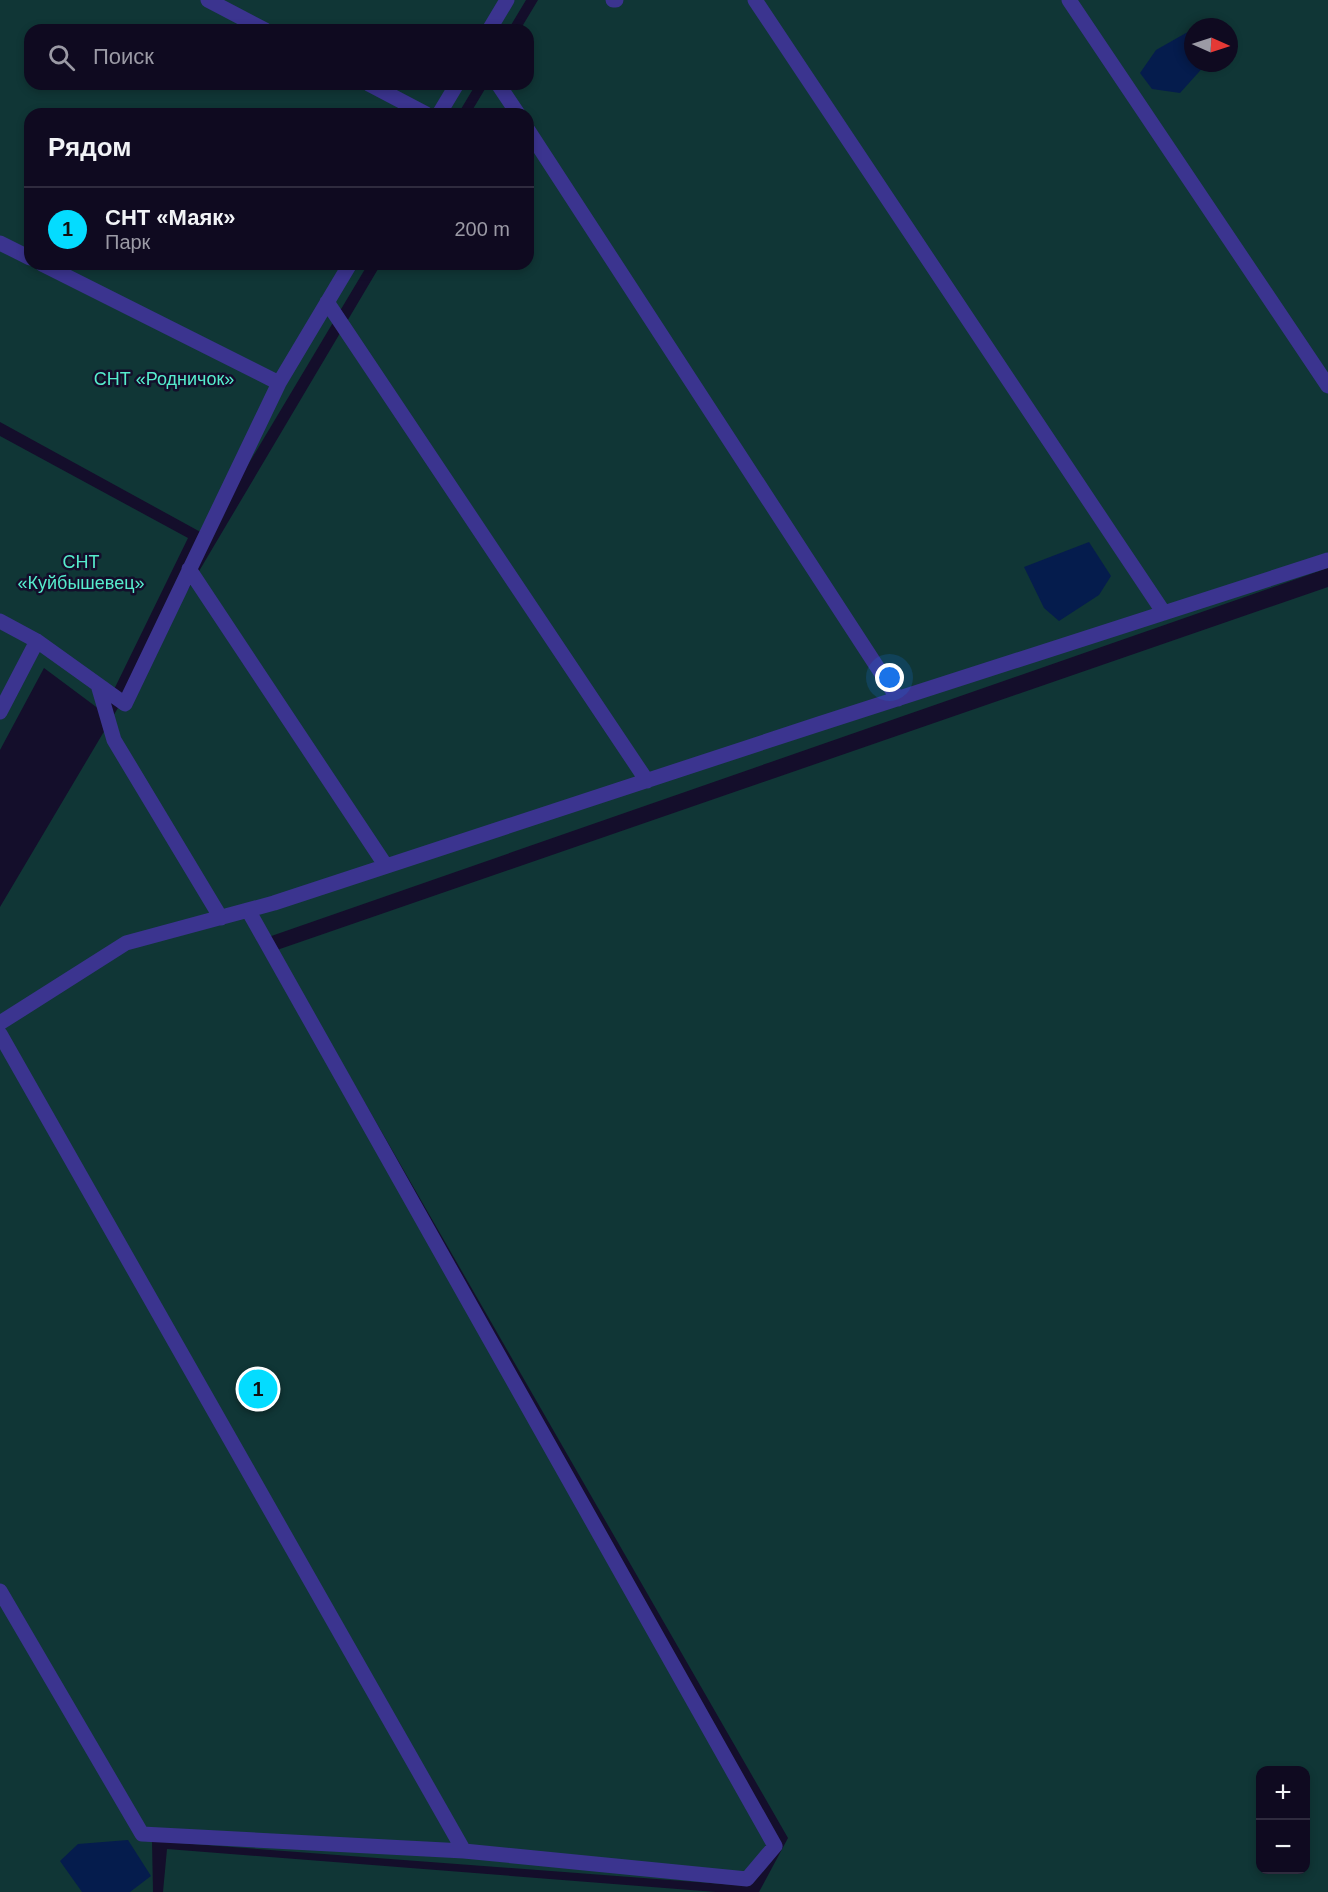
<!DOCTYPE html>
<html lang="ru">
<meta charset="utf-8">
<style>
:root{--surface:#0f0a20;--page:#1d182d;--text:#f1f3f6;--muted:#9b9aa5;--line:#2f2b3e;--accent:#04dcff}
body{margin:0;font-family:Arial,sans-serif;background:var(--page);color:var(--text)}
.controls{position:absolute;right:18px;bottom:18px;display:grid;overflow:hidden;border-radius:12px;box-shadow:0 3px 9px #0003}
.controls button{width:54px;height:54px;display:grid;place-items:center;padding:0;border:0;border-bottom:2px solid var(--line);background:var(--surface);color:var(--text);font:30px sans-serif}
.compass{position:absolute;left:1184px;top:18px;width:54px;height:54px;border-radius:50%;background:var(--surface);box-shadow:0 3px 9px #0003;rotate:93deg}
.you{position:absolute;left:890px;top:678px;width:21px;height:21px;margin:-15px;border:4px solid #fff;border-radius:50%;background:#1a73e8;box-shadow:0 0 0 9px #1a73e833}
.badge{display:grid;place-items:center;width:39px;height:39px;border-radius:50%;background:var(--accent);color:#111;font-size:20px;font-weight:700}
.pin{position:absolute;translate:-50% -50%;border:3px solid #fff;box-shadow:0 2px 6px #0006}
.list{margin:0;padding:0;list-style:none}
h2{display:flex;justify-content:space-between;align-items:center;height:78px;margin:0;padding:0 24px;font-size:26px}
h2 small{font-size:20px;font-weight:400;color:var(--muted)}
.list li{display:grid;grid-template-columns:39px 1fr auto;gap:18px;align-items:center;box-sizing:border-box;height:84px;padding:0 24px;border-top:2px solid var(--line)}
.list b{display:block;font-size:22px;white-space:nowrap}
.list p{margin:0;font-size:20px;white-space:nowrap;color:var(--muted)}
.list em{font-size:20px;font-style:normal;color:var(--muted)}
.icon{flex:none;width:33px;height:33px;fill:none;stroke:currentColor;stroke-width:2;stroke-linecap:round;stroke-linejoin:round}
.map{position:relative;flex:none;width:1328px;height:1892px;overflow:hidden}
.search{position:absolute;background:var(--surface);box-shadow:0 3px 9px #0003;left:24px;top:24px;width:510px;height:66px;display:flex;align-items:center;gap:15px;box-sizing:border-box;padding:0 21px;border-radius:18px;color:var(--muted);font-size:22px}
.panel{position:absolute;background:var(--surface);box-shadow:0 3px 9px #0003;left:24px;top:108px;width:510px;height:162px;border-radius:18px}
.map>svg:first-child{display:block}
</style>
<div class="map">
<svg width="1328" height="1892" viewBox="0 0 1328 1892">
<rect width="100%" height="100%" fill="#140e2b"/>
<path fill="#103636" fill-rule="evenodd" d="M0 0H526L508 30H30V84H476L458 114H30V264H368L206 535 0 422Z
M538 0H1328V568L257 941 776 1837 749 1886 152 1841 153 1892H0V907L381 264H528V114H470L488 84H528V30H520ZM1193 27H1229V63H1193Z
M0 436 188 538 103 712 44 668 0 750Z
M1328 587V1892H759L788 1838 277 950ZM1260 1770H1306V1870H1260Z
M167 1849 716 1892H163Z"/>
<path fill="#051c4d" d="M1193 29V63H1207L1180 93 1152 89 1140 73 1156 50Z
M1089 542 1111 576 1099 595 1059 621 1044 608 1024 567Z
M128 1840 151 1876 130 1892H82L60 1861 78 1844Z"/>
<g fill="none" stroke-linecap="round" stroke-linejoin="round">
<path stroke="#3b348f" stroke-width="15" d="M208 0 265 30
M613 0H616
M755 0 1164 613
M1069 0 1328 386
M489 30 507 0
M369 84 426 114
M498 84 518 114
M439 114 457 84
M528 130 898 699
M0 243 30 258
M42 264 279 383
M327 302 647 781
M189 569 386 866
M0 621 37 641
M98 685 114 740 221 918
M0 712 37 641 125 704 279 383 350 264
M0 1023 126 943 274 903 819 724 1328 560
M0 1034 464 1851
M0 1591 142 1834 464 1851 747 1879 775 1846 248 910"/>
</g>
<g text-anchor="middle" stroke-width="5" stroke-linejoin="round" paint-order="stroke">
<g font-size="18" fill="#56edcd" stroke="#140e2b">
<text x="164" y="385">СНТ «Родничок»</text>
<text x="81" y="568">СНТ<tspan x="81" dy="21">«Куйбышевец»</tspan></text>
</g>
</g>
</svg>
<div class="controls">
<button>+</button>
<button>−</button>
</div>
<svg class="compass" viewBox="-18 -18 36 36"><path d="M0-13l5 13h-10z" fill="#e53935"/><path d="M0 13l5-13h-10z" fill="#9b9aa5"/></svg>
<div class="you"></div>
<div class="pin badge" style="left:258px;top:1389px">1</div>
<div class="search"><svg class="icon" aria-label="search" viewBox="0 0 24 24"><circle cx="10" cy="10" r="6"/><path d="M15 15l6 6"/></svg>Поиск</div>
<section class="panel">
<h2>Рядом<small></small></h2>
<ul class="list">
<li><span class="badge">1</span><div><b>СНТ «Маяк»</b><p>Парк</p></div><em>200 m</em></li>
</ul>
</section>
</div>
